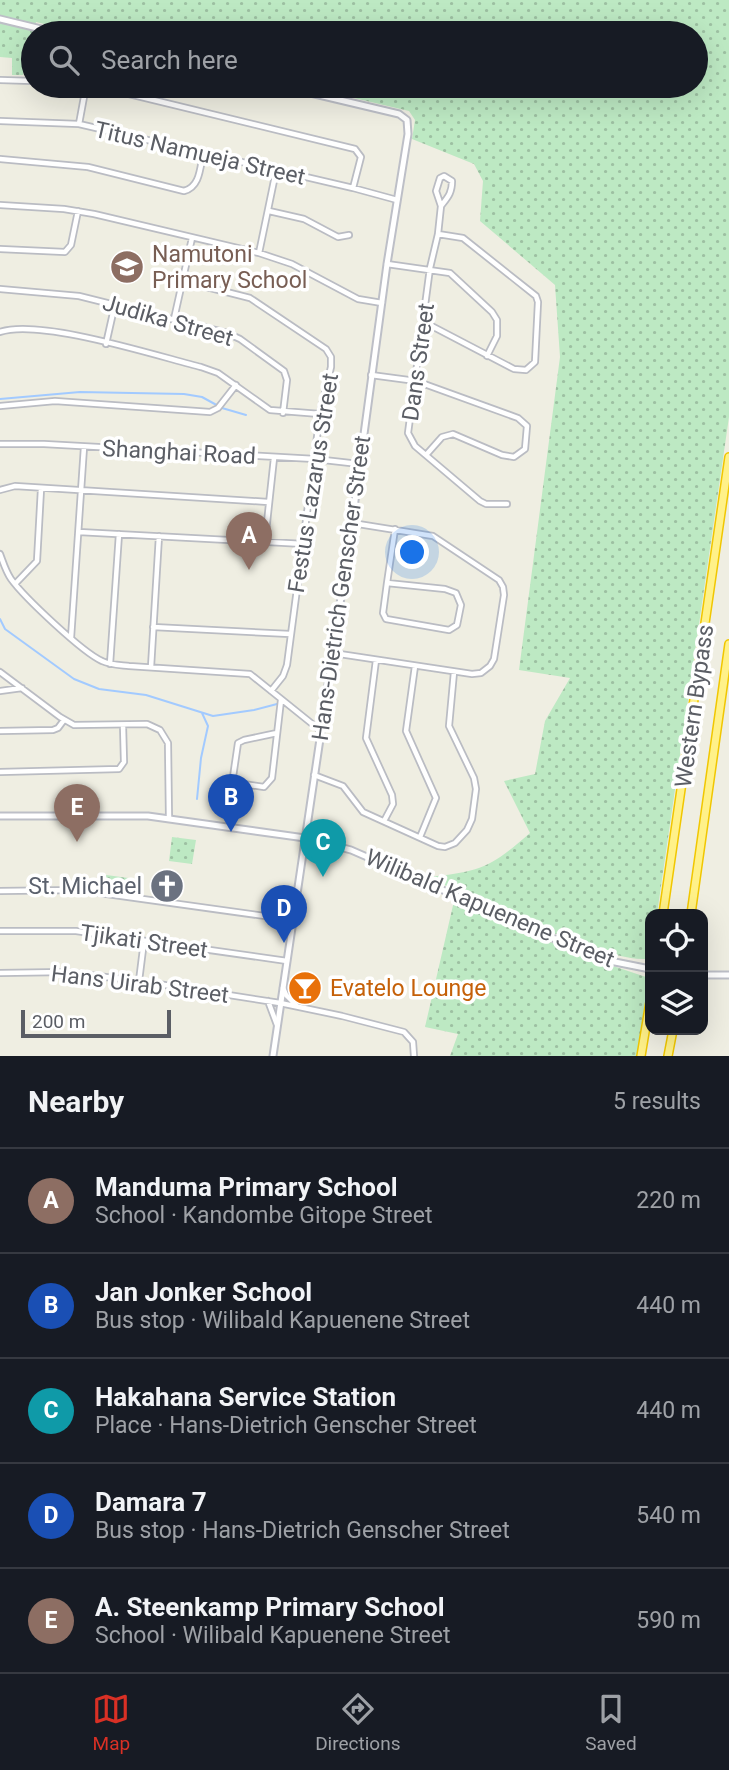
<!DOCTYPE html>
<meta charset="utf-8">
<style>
:root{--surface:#171b24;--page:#20242c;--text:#f1f3f6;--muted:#9ea1a6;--line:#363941;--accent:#d93025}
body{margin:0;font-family:Roboto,sans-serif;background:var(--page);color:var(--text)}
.controls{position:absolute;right:21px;bottom:21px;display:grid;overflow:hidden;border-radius:14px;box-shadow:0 7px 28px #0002}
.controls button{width:63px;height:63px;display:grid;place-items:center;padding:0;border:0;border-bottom:2px solid var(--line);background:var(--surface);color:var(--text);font:35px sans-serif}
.scale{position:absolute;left:21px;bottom:18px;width:150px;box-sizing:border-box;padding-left:7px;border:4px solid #5b5e65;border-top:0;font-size:19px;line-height:24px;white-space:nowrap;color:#5b5e65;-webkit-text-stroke:5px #fff;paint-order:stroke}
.you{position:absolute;left:413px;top:553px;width:24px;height:24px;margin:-18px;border:5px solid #fff;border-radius:50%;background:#1a73e8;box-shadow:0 0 0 10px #1a73e833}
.badge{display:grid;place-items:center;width:46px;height:46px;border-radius:50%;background:var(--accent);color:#fff;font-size:23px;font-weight:700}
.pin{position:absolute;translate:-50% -58px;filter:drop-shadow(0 2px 4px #0008)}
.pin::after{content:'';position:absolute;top:37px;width:24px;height:21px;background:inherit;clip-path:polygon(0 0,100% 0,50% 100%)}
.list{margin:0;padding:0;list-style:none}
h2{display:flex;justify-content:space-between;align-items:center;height:91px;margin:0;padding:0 28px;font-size:30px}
h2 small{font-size:23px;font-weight:400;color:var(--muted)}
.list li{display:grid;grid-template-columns:46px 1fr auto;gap:21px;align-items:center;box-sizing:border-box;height:105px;padding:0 28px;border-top:2px solid var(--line)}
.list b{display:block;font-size:26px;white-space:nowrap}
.list p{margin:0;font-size:23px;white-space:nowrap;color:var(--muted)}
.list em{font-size:23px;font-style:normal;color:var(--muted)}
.icon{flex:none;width:38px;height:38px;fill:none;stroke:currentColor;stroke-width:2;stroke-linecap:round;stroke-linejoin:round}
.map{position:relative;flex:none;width:729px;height:1056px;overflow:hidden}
.search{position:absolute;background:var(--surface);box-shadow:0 7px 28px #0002;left:21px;right:21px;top:21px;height:77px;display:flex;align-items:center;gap:18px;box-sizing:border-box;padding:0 24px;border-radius:38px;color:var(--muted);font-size:26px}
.sheet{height:616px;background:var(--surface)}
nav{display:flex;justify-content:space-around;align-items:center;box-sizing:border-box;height:98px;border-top:2px solid var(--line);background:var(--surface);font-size:19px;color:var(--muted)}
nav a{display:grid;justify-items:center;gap:4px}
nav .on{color:var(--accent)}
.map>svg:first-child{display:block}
</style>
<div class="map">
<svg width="729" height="1056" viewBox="0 0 729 1056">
<defs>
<pattern id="grass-dots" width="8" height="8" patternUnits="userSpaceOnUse" patternTransform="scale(1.75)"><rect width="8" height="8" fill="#bde9c3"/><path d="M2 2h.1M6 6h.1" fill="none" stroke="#9dc0a2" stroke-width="1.8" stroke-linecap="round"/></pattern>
</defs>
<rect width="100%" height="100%" fill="#efeee2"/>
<path fill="url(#grass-dots)" d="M0 0H729V417L657 914H650V958C619 969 464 894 427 877 480 872 490 868 530 833L504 781 535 774 545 721 570 678 519 670 560 357 555 285 480 221 483 181 474 164 412 139 415 120 409 111 303 86H696V33H83L36 22 23 75H12V58L0 57Z
M172 837 196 840 192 864 169 861Z
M99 874 143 880 142 890 97 884Z
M454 901 586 957 646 977 648 984 637 1056H450L458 1034 425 1027Z"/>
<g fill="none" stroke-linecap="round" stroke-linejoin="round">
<path stroke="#a2caff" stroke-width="2" d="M0 399 80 392 184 394 202 397 222 408 246 415
M0 619 5 629 74 679 99 689 146 695 213 716 254 710 277 704
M197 799 201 758 208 726 202 713"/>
<g stroke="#babcc3" stroke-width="8">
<path id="street" d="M0 80 33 81
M96 86 355 149 361 157 353 188
M0 121 79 124 353 188 397 200
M79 124 86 86
M0 159 88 167 184 191C200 187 200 168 203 154
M0 205 64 209 94 214 259 253 292 264 358 299 382 303
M441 206C448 197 452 193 452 181L444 176 440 178 436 191 441 206 438 234 430 268 408 433 415 446 480 501 486 504H507
M269 211 304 219 338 237 349 235
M0 249 65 252 71 245 78 211
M259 253 276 171
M387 264 450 273 492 312 497 320V336L487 356
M183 281 250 298 326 349 331 357V367L320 414 287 665 283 676 271 691
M0 289 79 296 227 333 240 339 284 371 287 380 283 413
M174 319 192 238
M424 322 514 369 526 370 535 362 538 302 536 296 463 238 438 234
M0 332C39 318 157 356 201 367L218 373 270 410 320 414
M106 344 115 304
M371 375 416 381 518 418 527 426 525 449 514 457 502 455 453 434 442 437 426 455
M0 406 55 401 210 412 218 408 236 385
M0 444H44L315 459 359 464
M0 490 15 486 268 502
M79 532 304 544
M265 541 274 458
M0 554C3 562 6 572 11 579 24 597 82 652 102 661 110 665 120 665 129 666L250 674 321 731
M387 583 445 589 456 593 461 605 457 625 449 630 386 619 383 613Z
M387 583 395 529
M15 584 37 561 41 489
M153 627 290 634
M71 638 84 447
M333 653 472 674 481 673 490 666 494 659 504 595 503 587 499 580 433 536 352 523
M376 660 366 738 392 795 393 804 384 821
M110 664 119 534
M415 666 406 731 436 798 420 837
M151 667 159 536
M0 672 60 717 74 725 147 724 160 730 168 743 169 818
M0 691 22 688
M0 731 53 730 58 728 64 720
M277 733 244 740 238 743 233 777 236 783 264 787 272 778 281 700
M0 772 119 769 124 762 123 725
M314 775 343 786 363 812 438 846 445 847 455 843 467 830 472 819 476 789 474 778 449 726 454 672
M0 891 78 890 293 920
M0 931H76L287 961
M0 973 64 972 139 981 280 1003 342 1016 404 1032 413 1042 414 1056
M139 981 144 941
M283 988 286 995 297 1006
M268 1001 277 1025"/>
</g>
<g stroke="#bdbfc7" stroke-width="9">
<path id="secondary" d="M0 19 58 33
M0 816H148L305 838 351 850 587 953 610 961 650 969
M703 975H729
M273 1056 352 523 387 264 408 134 407 120 399 114 281 86"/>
</g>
<g stroke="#f1c700" stroke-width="10">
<path id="highway" d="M663 914 729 457
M691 914 729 644
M641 1056 650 1002
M668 1056 673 1030"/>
</g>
<use href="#street" stroke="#fff" stroke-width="4.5"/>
<use href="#secondary" stroke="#fff" stroke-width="5"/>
<use href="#highway" stroke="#fff189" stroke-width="7"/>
</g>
<defs>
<g id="school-disc" transform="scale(1.75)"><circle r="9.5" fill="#8d6e63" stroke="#fff"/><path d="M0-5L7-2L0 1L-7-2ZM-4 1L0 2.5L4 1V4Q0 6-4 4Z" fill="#fff"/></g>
<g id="church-disc" transform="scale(1.75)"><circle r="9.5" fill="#6b7280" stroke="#fff"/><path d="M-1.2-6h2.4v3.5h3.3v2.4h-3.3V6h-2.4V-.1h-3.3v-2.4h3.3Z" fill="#fff"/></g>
<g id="bar-disc" transform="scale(1.75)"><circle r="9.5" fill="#e8710a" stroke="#fff"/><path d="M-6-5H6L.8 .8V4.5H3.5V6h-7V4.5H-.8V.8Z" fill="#fff"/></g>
</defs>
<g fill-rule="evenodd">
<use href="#school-disc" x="127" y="267"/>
<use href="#church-disc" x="167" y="886"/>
<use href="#bar-disc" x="305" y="988"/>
</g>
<g text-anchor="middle" stroke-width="7" stroke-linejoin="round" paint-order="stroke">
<g font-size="23" fill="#5b5e65" stroke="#fff">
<text transform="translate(200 153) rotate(13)" y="8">Titus Namueja Street</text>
<text transform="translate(168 320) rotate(16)" y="8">Judika Street</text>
<text transform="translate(418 362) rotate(-82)" y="8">Dans Street</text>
<text transform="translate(179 452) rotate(3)" y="8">Shanghai Road</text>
<text transform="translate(313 483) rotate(-81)" y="8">Festus Lazarus Street</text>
<text transform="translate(341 588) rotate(-82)" y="8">Hans-Dietrich Genscher Street</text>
<text transform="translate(694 706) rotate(-82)" y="8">Western Bypass</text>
<text transform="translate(490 908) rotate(23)" y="8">Wilibald Kapuenene Street</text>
<text transform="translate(144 941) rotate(8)" y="8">Tjikati Street</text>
<text transform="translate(140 984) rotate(7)" y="8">Hans Uirab Street</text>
</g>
<g font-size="23" fill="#785e54" stroke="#fff" text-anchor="start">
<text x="152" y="262">Namutoni<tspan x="152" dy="26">Primary School</tspan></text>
</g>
<g font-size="23" fill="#5b616d" stroke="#fff" text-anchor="end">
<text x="142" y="894">St. Michael</text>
</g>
<g font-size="23" fill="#c56008" stroke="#fff" text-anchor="start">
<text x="330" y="996">Evatelo Lounge</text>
</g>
</g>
</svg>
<div class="controls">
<button><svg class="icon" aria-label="locate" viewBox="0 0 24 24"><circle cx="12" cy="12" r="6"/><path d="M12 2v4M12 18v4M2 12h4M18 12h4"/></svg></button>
<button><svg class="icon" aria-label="layers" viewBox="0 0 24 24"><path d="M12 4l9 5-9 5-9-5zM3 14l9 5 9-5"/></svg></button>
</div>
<div class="scale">200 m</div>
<div class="you"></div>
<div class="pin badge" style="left:249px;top:570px;background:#8d6e63">A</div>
<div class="pin badge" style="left:231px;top:832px;background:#1a4fb4">B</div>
<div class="pin badge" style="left:323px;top:877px;background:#0f9aa8">C</div>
<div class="pin badge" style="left:284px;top:943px;background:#1a4fb4">D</div>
<div class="pin badge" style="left:77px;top:842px;background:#8d6e63">E</div>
<div class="search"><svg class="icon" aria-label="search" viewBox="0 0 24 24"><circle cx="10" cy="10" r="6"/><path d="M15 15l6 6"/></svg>Search here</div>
</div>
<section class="sheet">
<h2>Nearby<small>5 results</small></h2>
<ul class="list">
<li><span class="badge" style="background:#8d6e63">A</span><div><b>Manduma Primary School</b><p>School · Kandombe Gitope Street</p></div><em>220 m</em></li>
<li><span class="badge" style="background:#1a4fb4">B</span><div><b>Jan Jonker School</b><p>Bus stop · Wilibald Kapuenene Street</p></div><em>440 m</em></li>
<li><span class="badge" style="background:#0f9aa8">C</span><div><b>Hakahana Service Station</b><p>Place · Hans-Dietrich Genscher Street</p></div><em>440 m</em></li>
<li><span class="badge" style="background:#1a4fb4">D</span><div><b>Damara 7</b><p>Bus stop · Hans-Dietrich Genscher Street</p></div><em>540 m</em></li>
<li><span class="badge" style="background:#8d6e63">E</span><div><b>A. Steenkamp Primary School</b><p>School · Wilibald Kapuenene Street</p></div><em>590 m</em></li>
</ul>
</section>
<nav>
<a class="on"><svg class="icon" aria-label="map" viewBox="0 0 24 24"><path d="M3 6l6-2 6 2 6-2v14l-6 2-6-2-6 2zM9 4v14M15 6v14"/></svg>Map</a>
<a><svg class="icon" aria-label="directions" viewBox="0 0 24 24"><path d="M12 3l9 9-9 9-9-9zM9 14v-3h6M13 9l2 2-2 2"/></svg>Directions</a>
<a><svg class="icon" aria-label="saved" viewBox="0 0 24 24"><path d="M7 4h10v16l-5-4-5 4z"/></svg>Saved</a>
</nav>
